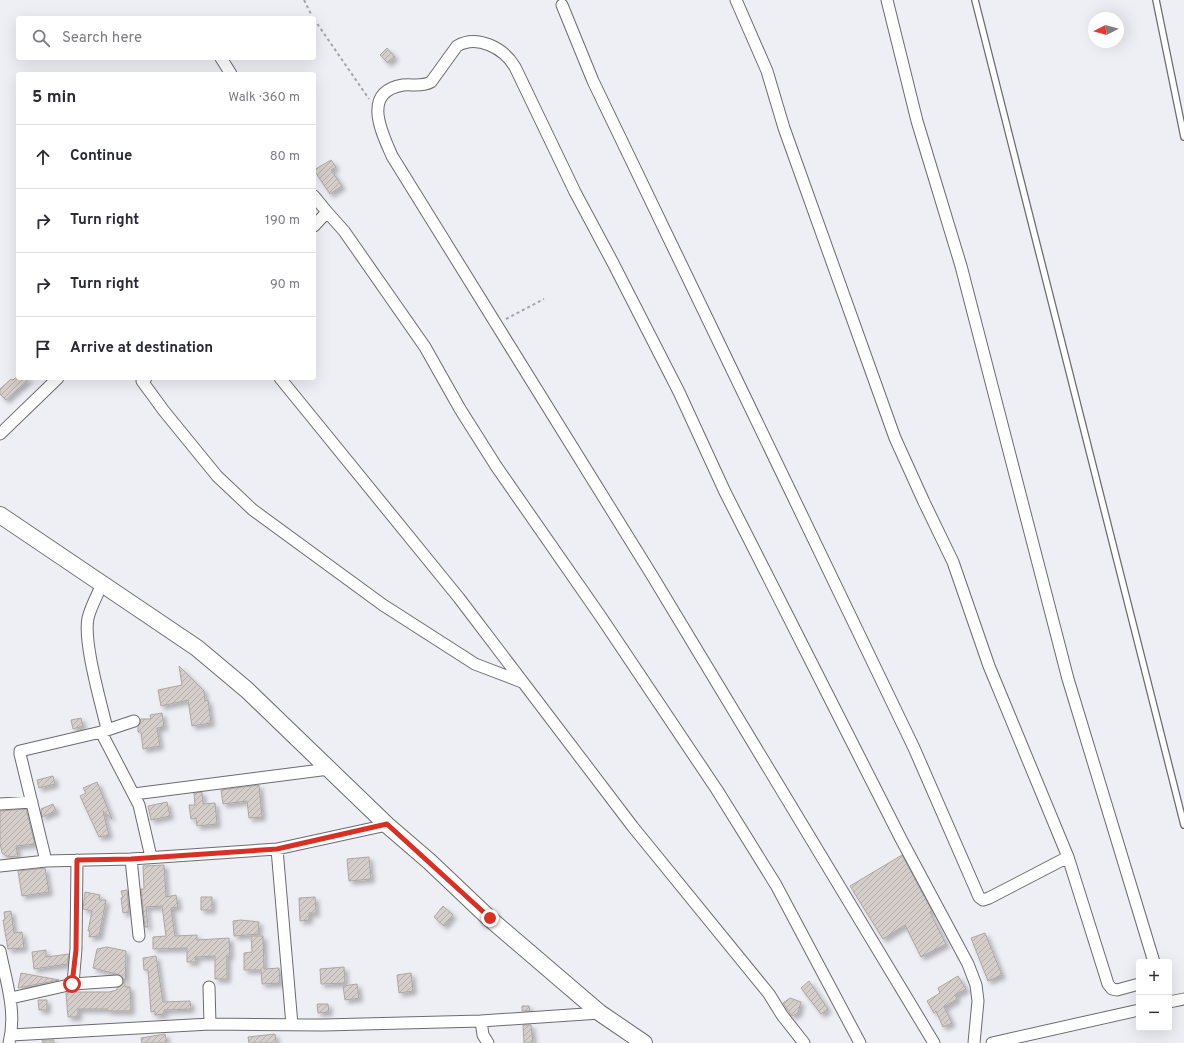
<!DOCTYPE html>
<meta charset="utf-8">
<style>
:root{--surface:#fff;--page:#f7f7f7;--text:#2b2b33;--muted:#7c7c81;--line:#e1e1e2}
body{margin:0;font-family:Overpass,sans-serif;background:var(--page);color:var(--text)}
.controls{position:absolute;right:12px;bottom:12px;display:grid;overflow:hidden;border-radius:4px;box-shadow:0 4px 16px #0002}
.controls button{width:36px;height:36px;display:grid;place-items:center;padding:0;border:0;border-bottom:1px solid var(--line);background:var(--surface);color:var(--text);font:20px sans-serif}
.compass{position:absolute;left:1088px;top:12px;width:36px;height:36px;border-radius:50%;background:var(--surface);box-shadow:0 4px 16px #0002;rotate:264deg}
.stop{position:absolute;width:12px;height:12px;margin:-9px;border:3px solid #d93025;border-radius:50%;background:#fff}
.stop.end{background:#d93025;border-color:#fff;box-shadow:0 1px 4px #0008}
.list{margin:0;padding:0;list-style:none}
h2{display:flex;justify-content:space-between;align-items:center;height:52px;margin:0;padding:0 16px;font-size:17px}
h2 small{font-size:13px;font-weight:400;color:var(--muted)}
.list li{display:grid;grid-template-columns:26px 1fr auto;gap:12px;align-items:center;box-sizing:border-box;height:64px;padding:0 16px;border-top:1px solid var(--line)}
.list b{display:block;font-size:15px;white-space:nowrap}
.list em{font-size:13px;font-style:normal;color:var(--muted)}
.icon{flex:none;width:22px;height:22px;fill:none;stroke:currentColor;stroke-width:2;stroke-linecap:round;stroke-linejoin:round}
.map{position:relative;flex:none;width:1184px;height:1043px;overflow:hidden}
.search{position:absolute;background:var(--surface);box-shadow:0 4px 16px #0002;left:16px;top:16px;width:300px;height:44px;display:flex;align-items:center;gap:10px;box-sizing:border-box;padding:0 14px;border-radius:4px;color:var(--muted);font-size:15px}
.panel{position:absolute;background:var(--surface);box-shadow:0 4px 16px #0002;left:16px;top:72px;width:300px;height:308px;border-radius:4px}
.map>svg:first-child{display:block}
</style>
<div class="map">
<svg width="1184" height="1043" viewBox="0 0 1184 1043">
<defs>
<pattern id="building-hatch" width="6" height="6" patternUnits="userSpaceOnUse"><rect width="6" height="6" fill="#d4cdca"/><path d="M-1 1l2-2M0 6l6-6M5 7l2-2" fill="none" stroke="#b5afac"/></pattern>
<filter id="shadow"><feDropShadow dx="3.5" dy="3.5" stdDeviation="2" flood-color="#0004"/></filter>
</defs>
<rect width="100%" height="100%" fill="#eeeef5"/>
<path fill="url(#building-hatch)" stroke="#ada7a4" filter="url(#shadow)" d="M387 48 395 57 388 63 380 55Z
M331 160 336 167 331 170 342 186 330 194 314 170Z
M15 378H30L6 400 0 394V389L11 379 13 380Z
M179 666 204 691 205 701 208 700 211 723 192 726 188 700 161 706 158 690 182 685Z
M162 713 164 727 157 728 160 746 143 749 141 732H138V727L141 719H151L150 715Z
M81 718 83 726 73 729 71 720Z
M53 776 55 784 39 788 37 780Z
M97 782 112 819 103 811 109 835 99 837 80 796 86 793 83 788Z
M259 785 262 817 249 818 247 801 223 804 221 790Z
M202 792 203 804 215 803 217 824 197 826 196 818 191 819 189 805H195L194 793Z
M167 802 170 816 151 820 148 806Z
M53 804 56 811 42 817 41 809Z
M26 809 35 844 16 846 18 857 6 856 2 853 0 843V811Z
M902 855 932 911 930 912 946 944 921 957 905 925 883 939 850 886Z
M369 857 371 879 349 881 347 859Z
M164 865 166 897 176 895 178 907 171 908 175 936 197 935V940L229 938 230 956H227V979H215V956L195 957 196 962H187V948L153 949V937L166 936 162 906 146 907 148 927H145L141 889H144L143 866Z
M45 868 49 892 22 896 18 871Z
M127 890 129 912 123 913 121 898H123L121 891Z
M85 892 100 895 99 900H106L99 936 89 937 90 931H88L92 911 83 909Z
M201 897H212V910H201Z
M315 897 316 913H309V920L300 921 299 898Z
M443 906 453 915 444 926 434 917Z
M11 911 14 933 22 932 24 948 8 949 3 920H5L4 912Z
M241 920 259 922 258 934 234 936 233 921Z
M985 933 1002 975 988 981 971 938Z
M251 936H263L264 969 279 968 280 983 262 984 261 970H244V953L252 952Z
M107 947 126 951 125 987H130L131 1011H108L107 1009H78V1017H68L66 993 76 991V992H109L117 990V988L123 984 124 980 120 975 93 968 97 949Z
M46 950V957L69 954 67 964 34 969 32 952Z
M156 956 163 1002 190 1001 191 1009 164 1010V1014L155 1015V1011L151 1012 148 970H144L143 958Z
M344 967 345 983 321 984 320 969Z
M21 973 59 980 18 988Z
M411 973 413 991 399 993 397 975Z
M958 976 966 989 955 995 957 999 944 1007 952 1023 943 1027 936 1011 934 1013 927 1001 940 993 938 988Z
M809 981 828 1009 821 1014 801 988Z
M357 984 359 998 345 1000 343 986Z
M790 998 801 1002 798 1013 792 1016 783 1003Z
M38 1000H47V1010H39Z
M317 1004H328L329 1012 318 1013Z
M522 1006H529L530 1011H522Z
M523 1025H531L533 1043H524Z
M165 1034 167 1043H142L141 1038Z
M275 1034 276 1043H249L248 1037Z
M42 1040H54V1043H43Z"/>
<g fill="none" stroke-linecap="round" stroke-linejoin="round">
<g stroke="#6b6b71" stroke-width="8">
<path id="lane" d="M975 0 1184 825
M1156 0 1184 137"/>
</g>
<g stroke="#6b6b71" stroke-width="13">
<path id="street" d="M736 0 767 71 784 128 895 438 924 502 953 562 989 666 1068 857 1108 984 1112 989 1117 990 1139 984
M887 0 917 121 961 266 1068 679 1154 962
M562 5 593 81 914 748 979 897 983 900 989 898 1068 857
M221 58 231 74
M314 196 327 212 314 226
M327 212 344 231 425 347 460 409 496 466 601 617 717 790 776 885 860 1043
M146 378 142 381 164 411 217 476 253 510 383 605 475 664 522 682
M280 378 459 598 633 827 769 994 782 1015 804 1043
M0 434 58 378
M102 584C98 594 91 606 88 618 83 642 101 703 107 729
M101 732 139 805 151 857
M134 794 329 769
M0 804 32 802
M277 849 292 1025
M131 859 139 936
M46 861 20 754V751L101 732 134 721
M0 866 46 861 131 859 277 849 387 825
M0 951C6 981 17 1012 9 1043
M73 984 117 981
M209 987 210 1024
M11 998 73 984 76 949 77 860
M1169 1002 1184 999
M481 1021 600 1013
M11 1035 210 1024 324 1025 481 1021 483 1035 488 1043
M934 1043 653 577 392 156C382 133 361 92 403 85 413 84 422 87 431 82L457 46C477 34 504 48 515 67L575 192 613 263 679 392 725 492 834 707 901 839 968 964 976 985 978 1001 974 1043
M992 1043 1139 1010"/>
</g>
<g stroke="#6b6b71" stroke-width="18">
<path id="secondary" d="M0 515 197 648 247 690 387 825 430 862 489 918 600 1013 644 1043"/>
</g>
<path stroke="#a3a3a9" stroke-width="2" stroke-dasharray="3 3" stroke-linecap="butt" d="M304 0 313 18
M314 19 369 99
M506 319 544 299"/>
<use href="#lane" stroke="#fff" stroke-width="5.5"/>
<use href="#street" stroke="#fff" stroke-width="11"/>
<use href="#secondary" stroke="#fff" stroke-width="16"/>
</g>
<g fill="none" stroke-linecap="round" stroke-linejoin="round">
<path stroke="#d93025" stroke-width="5" d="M72 984 76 950 77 860 131 859 277 849 387 824 490 918"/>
</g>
</svg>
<div class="controls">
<button>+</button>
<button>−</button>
</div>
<svg class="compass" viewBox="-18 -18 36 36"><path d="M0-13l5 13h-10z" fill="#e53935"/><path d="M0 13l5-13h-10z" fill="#7c7c81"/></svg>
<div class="stop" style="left:72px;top:984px"></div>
<div class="stop end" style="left:490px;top:918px"></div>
<div class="search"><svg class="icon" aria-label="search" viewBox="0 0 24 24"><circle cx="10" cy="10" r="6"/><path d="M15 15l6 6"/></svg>Search here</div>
<section class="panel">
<h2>5 min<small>Walk · 360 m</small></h2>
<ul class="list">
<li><svg class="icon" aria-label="ahead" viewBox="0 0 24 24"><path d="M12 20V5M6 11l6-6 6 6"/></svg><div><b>Continue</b></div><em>80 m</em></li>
<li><svg class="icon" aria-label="right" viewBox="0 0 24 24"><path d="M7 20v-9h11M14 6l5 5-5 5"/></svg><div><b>Turn right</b></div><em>190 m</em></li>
<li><svg class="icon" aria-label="right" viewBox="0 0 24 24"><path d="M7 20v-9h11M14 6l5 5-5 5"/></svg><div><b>Turn right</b></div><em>90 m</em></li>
<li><svg class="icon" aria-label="arrive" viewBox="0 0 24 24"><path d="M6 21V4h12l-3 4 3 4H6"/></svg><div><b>Arrive at destination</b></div></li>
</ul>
</section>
</div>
